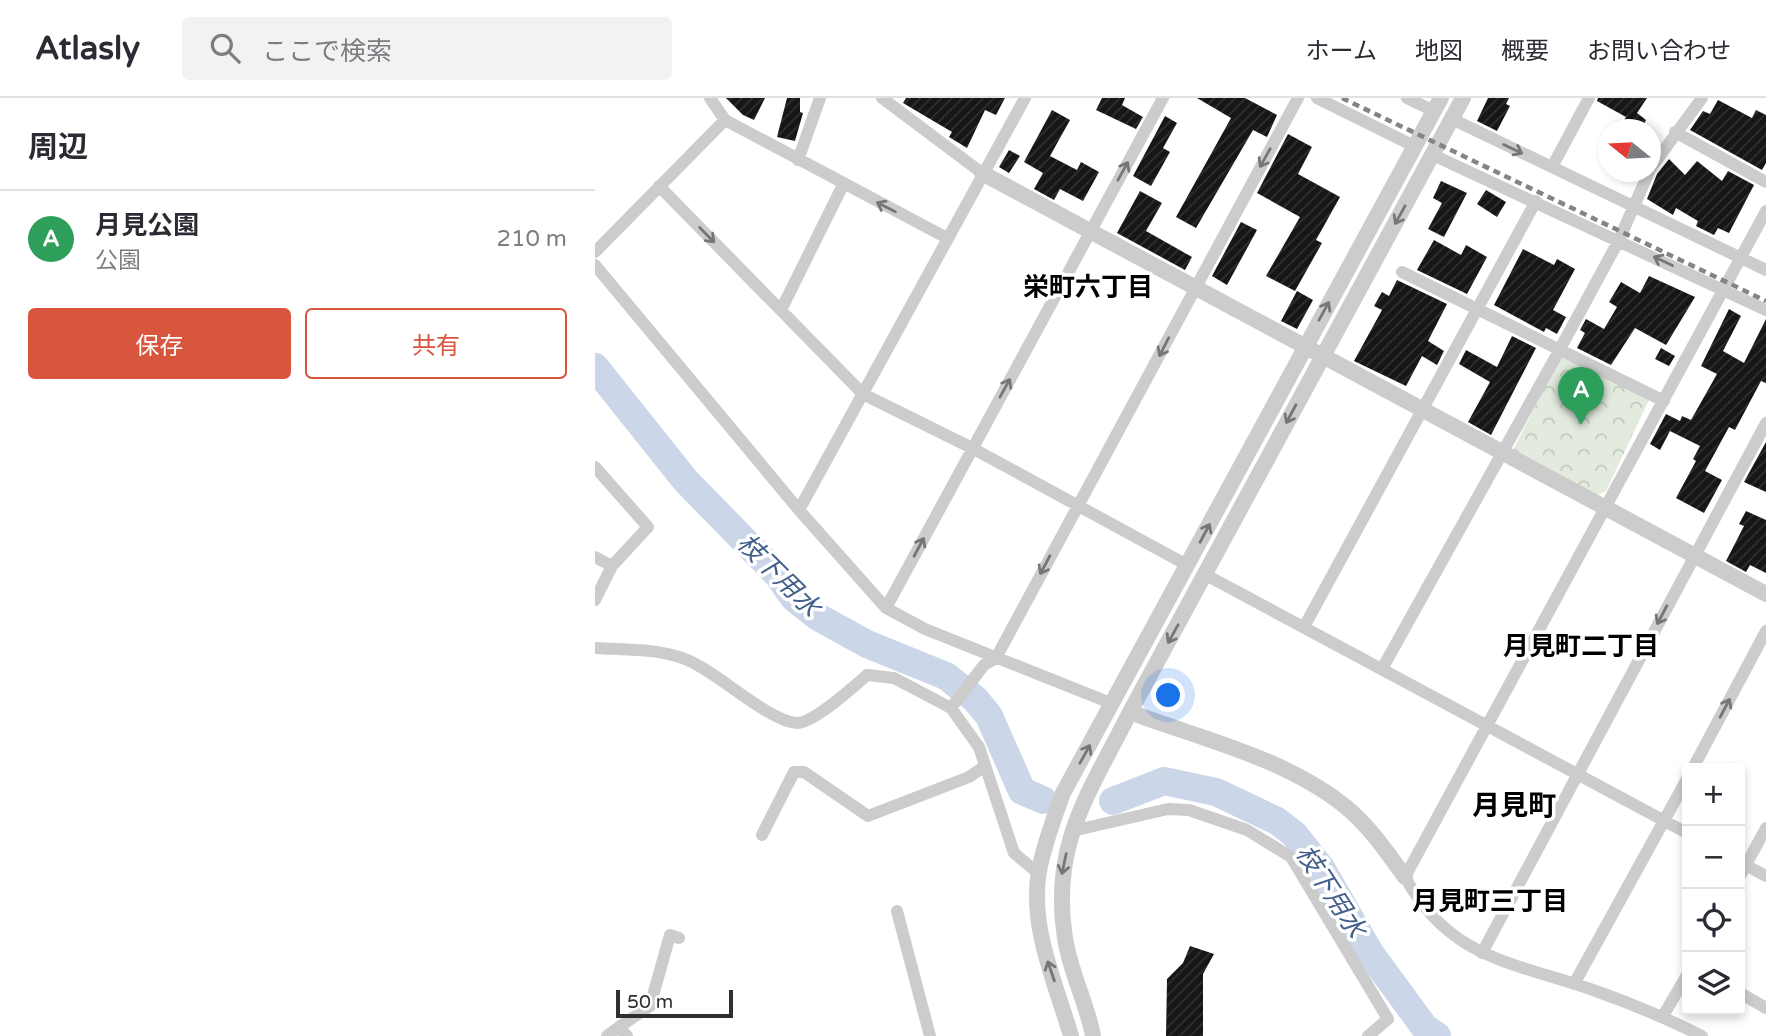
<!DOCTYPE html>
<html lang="ja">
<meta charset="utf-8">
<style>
:root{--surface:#fff;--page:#f2f2f3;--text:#2b2b33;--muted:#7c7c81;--line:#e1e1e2;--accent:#d8553e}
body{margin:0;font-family:"Varela Round","Noto Sans JP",sans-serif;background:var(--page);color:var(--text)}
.controls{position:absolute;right:21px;bottom:21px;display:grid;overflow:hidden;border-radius:7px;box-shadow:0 4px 10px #0003}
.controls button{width:63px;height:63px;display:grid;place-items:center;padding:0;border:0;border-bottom:2px solid var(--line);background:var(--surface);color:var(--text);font:35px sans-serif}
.compass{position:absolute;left:1003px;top:21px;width:63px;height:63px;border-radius:50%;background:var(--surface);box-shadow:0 4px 10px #0003;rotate:288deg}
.scale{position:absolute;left:21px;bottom:18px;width:117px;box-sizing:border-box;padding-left:7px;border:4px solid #2f2f2f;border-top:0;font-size:19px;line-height:24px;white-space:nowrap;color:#2f2f2f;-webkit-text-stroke:5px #fff;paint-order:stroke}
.you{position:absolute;left:574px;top:598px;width:24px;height:24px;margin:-18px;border:5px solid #fff;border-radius:50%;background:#1a73e8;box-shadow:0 0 0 10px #1a73e833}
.badge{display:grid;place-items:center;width:46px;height:46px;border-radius:50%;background:var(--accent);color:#fff;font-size:23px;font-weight:700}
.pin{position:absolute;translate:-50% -58px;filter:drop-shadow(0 2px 4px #0008)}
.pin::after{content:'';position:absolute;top:37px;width:24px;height:21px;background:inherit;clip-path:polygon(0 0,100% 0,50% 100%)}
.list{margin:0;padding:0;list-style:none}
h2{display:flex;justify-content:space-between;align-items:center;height:91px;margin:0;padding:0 28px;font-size:30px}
h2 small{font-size:23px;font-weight:400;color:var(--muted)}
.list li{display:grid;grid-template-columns:46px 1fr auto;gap:21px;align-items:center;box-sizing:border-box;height:98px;padding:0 28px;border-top:2px solid var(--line)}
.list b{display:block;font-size:26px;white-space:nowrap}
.list p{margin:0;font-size:23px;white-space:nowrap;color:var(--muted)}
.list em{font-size:23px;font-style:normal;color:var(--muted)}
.actions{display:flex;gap:14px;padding:21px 28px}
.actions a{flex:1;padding:16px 0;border:2px solid var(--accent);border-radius:7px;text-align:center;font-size:24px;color:var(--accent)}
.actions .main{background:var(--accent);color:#fff}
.icon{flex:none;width:38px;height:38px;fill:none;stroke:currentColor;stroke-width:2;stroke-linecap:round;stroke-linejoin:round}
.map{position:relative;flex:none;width:1171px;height:938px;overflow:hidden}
header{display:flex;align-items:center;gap:42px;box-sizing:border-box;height:98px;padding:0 35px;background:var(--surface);border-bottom:2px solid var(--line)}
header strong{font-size:33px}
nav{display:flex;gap:38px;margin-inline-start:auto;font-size:24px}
.search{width:490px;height:63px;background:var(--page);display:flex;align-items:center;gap:18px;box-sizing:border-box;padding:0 24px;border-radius:7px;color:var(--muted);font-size:26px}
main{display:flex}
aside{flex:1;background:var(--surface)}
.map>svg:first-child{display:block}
</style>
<header>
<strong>Atlasly</strong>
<div class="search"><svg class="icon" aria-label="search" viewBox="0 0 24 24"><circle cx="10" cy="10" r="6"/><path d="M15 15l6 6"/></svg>ここで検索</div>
<nav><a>ホーム</a><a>地図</a><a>概要</a><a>お問い合わせ</a></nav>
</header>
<main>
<aside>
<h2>周辺<small></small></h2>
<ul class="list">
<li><span class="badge" style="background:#2e9e5b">A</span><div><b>月見公園</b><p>公園</p></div><em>210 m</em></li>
</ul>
<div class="actions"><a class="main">保存</a><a>共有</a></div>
</aside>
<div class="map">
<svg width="1171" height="938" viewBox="0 0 1171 938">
<defs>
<pattern id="forest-crowns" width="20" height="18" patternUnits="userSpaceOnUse" patternTransform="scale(1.75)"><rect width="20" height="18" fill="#e2ebde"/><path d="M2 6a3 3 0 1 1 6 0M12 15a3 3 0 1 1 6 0" fill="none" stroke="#c2cabf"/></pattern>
<pattern id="building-hatch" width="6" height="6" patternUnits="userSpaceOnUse" patternTransform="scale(1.75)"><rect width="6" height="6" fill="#161616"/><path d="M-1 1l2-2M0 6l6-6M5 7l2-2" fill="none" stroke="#303030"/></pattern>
</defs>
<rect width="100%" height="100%" fill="#fff"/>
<path fill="url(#forest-crowns)" d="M966 257 1054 302 1011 393 1003 397 918 352Z"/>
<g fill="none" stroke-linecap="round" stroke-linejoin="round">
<path stroke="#cbd7e9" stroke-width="28" d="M0 269 91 383 182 476 199 500 223 519 272 546 351 578 380 601 394 618 427 693 448 702
M518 703 569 683 621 694 682 723 699 736 726 770 775 855 830 930 842 938"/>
</g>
<path fill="url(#building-hatch)" d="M131 0H170L159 22 148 17Z
M192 0H205V14L208 15 200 43 182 39Z
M311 0H410L401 17 390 12 372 50 354 39 357 34 308 5Z
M507 0H530L527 7 548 19 541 31 501 12Z
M602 0H650L682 17 672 39 658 32 601 130 581 119 636 20Z
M893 0H914L911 6 915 8 902 33 882 23Z
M1003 0H1052L1042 15 1051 22 1046 32H1024L1031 19 1002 3Z
M1123 2 1157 20 1161 12 1171 17V65L1167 72 1095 32 1108 13 1115 16Z
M457 12 475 22 455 58 482 72 486 64 504 74 488 103 465 91 459 102 439 91 448 75 429 64Z
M570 18 582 25 568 50 575 54 556 88 538 78Z
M693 36 717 49 703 76 745 99 721 142 727 145 700 193 671 178 705 119 662 95Z
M414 52 425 58 414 75 404 69Z
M1074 61 1090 77 1102 63 1127 83 1133 73 1159 87 1134 135 1123 130 1119 137 1101 128 1103 123 1081 110 1078 117 1052 101 1062 76Z
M846 83 872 95 849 139 833 131 847 105 838 100Z
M891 92 911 104 902 119 882 106Z
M545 93 567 105 551 133 597 159 590 172 522 135Z
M646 124 662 132 632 187 617 178Z
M839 142 866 157 871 147 892 159 872 196 822 172Z
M928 151 959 167 962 161 980 171 958 212 971 219 962 236 951 230 949 234 899 207Z
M1054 178 1100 199 1071 247 1040 230 1016 267 982 250 990 235 985 232 991 221 1009 231 1022 209 1014 204 1026 184 1045 195Z
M802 182 852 206 833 243 849 253 842 267 827 258 811 288 759 263 787 212 779 208 787 194 794 198Z
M702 193 718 202 702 231 686 223Z
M1134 211 1146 218 1128 253 1149 265 1171 221V285L1166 283 1140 332 1134 329 1110 373 1127 382 1109 415 1081 400 1101 363 1098 361 1105 348 1075 333 1065 352 1055 346 1071 316 1085 323 1087 318 1096 322 1122 276 1106 268Z
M917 238 941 250 896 337 873 324 895 284 864 266 871 252 902 269Z
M1066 250 1080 258 1074 268 1060 261Z
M1171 344V394L1149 384Z
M1151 413 1171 422V475L1155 467 1151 474 1131 463 1149 428 1144 426Z
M595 848 619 856 608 876V938H571L572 881 588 865Z"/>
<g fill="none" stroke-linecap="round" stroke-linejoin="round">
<path stroke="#ccc" stroke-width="12" d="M115 0 130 22 352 140
M287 0 387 75
M722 0 819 48
M812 0 839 13
M857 21 1171 172
M1080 34 1171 84
M838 57 1171 212
M203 62 225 0
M957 69 994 0
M1056 70 1107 0
M64 88 268 296 377 350 592 467
M0 154 130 22
M0 167 204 412 291 510 330 531 518 606
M807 174 1069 303
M186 212 248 87
M0 369 53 429 17 468 0 502
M204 412 430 0
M0 459 17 468
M611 477 1092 735
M291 510 568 0
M709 529 941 103
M0 550C31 552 61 550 90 561 120 572 174 624 202 625 219 625 258 589 272 577L299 580 356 610 389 567 401 560 703 0
M787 571 965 251 1024 142 1054 74
M356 610 384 649 419 755 443 775
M1098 670 1171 533
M477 733 573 711 594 712 652 732 696 759 793 921 773 938
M167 737 199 674H209L273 718 374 679 390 668
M1145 764 1171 778
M1145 778 1171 730
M302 813 335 938
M887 855 1171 325
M979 886 1092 681
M1145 895 1171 910
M1068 918 1092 877
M24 929 55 908 75 837 84 840
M12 938 24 929 32 938
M1107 938C1071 920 1035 905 998 892 919 864 855 862 810 779L1171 113"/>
<path stroke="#ccc" stroke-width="16" d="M387 75 1171 496
M535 614C606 641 691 660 751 709 775 729 792 754 810 779
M476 938C461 886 434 828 444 773 449 746 459 720 468 695L846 0
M498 938C492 905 475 874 470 840 455 746 495 694 535 614L868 0"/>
<path stroke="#848484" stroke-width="4.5" stroke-dasharray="7 5" stroke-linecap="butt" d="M747 0 1171 203"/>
</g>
<defs><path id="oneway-shaft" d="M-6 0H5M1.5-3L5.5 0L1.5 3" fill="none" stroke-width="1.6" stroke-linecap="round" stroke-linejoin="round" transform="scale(1.75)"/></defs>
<g stroke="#767676">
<use href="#oneway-shaft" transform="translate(918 51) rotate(26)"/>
<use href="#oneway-shaft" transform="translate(670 60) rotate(119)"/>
<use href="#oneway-shaft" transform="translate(528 73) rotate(-61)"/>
<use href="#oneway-shaft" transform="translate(291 109) rotate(-153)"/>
<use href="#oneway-shaft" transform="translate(805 117) rotate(119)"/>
<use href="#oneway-shaft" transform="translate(112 137) rotate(45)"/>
<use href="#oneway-shaft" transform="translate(1068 163) rotate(-154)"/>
<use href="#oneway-shaft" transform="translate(729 213) rotate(-61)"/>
<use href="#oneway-shaft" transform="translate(569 249) rotate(117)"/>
<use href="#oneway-shaft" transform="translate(410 290) rotate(-61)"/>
<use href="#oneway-shaft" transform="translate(696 316) rotate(118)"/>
<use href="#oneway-shaft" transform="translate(610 435) rotate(-62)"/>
<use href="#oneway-shaft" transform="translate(324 449) rotate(-62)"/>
<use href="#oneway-shaft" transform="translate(450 467) rotate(118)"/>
<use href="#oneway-shaft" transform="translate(1067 517) rotate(118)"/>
<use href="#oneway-shaft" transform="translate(578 536) rotate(119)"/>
<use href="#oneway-shaft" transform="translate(1130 610) rotate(-62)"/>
<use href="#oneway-shaft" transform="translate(490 656) rotate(-61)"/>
<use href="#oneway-shaft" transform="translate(469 766) rotate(102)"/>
<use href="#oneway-shaft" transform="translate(456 873) rotate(-109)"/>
</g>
<g text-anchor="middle" stroke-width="7" stroke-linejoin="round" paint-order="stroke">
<g font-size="26" font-weight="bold" fill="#000" stroke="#fff">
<text x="493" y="198">栄町六丁目</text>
<text x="986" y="557">月見町二丁目</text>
<text x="895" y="812">月見町三丁目</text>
</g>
<g font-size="26" font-style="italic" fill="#435f8b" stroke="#fff">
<text transform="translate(184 477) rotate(45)" y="9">枝下用水</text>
<text transform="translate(736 793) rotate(57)" y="9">枝下用水</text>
</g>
<g font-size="28" font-weight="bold" fill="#000" stroke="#fff">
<text x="919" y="717">月見町</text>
</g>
</g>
</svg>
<div class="controls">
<button>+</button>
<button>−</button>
<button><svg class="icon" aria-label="locate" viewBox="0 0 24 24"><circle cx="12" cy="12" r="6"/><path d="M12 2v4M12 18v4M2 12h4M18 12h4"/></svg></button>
<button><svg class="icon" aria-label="layers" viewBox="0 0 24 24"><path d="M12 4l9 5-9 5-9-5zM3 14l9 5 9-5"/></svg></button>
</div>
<svg class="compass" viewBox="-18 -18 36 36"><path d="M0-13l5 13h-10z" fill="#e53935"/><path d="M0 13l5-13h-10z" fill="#7c7c81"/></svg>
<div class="scale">50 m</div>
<div class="you"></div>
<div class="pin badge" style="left:986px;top:327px;background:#2e9e5b">A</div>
</div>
</main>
